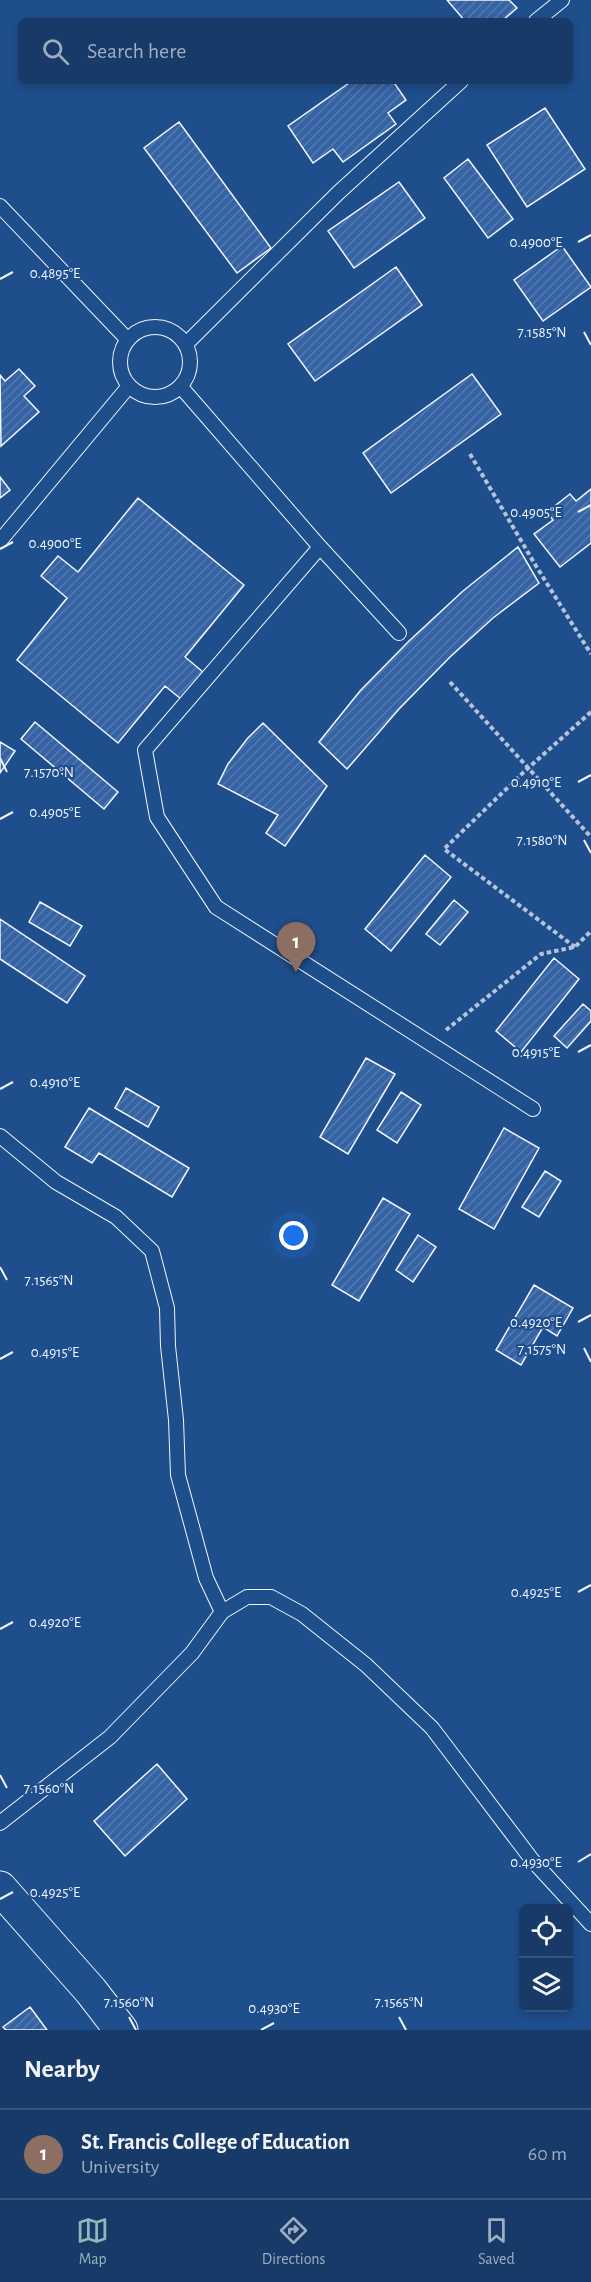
<!DOCTYPE html>
<meta charset="utf-8">
<style>
:root{--surface:#173a69;--page:#244571;--text:#f1f3f6;--muted:#9eadc0;--line:#36547d;--accent:#8bbbb9}
body{margin:0;font-family:"Alegreya Sans",sans-serif;background:var(--page);color:var(--text)}
.controls{position:absolute;right:18px;bottom:18px;display:grid;overflow:hidden;border-radius:9px;box-shadow:0 3px 9px #0003}
.controls button{width:54px;height:54px;display:grid;place-items:center;padding:0;border:0;border-bottom:2px solid var(--line);background:var(--surface);color:var(--text);font:30px sans-serif}
.you{position:absolute;left:294px;top:1236px;width:21px;height:21px;margin:-15px;border:4px solid #fff;border-radius:50%;background:#1a73e8;box-shadow:0 0 0 9px #1a73e833}
.badge{display:grid;place-items:center;width:39px;height:39px;border-radius:50%;background:var(--accent);color:#fff;font-size:20px;font-weight:700}
.pin{position:absolute;translate:-50% -50px;filter:drop-shadow(0 2px 3px #0008)}
.pin::after{content:'';position:absolute;top:32px;width:21px;height:18px;background:inherit;clip-path:polygon(0 0,100% 0,50% 100%)}
.list{margin:0;padding:0;list-style:none}
h2{display:flex;justify-content:space-between;align-items:center;height:78px;margin:0;padding:0 24px;font-size:26px}
h2 small{font-size:20px;font-weight:400;color:var(--muted)}
.list li{display:grid;grid-template-columns:39px 1fr auto;gap:18px;align-items:center;box-sizing:border-box;height:90px;padding:0 24px;border-top:2px solid var(--line)}
.list b{display:block;font-size:22px;white-space:nowrap}
.list p{margin:0;font-size:20px;white-space:nowrap;color:var(--muted)}
.list em{font-size:20px;font-style:normal;color:var(--muted)}
.icon{flex:none;width:33px;height:33px;fill:none;stroke:currentColor;stroke-width:2;stroke-linecap:round;stroke-linejoin:round}
.map{position:relative;flex:none;width:591px;height:2030px;overflow:hidden}
.search{position:absolute;background:var(--surface);box-shadow:0 3px 9px #0003;left:18px;right:18px;top:18px;height:66px;display:flex;align-items:center;gap:15px;box-sizing:border-box;padding:0 21px;border-radius:9px;color:var(--muted);font-size:22px}
.sheet{height:168px;background:var(--surface)}
nav{display:flex;justify-content:space-around;align-items:center;box-sizing:border-box;height:84px;border-top:2px solid var(--line);background:var(--surface);font-size:16px;color:var(--muted)}
nav a{display:grid;justify-items:center;gap:3px}
nav .on{color:var(--accent)}
.map>svg:first-child{display:block}
</style>
<div class="map">
<svg width="591" height="2030" viewBox="0 0 591 2030">
<defs>
<pattern id="building-hatch" width="6" height="6" patternUnits="userSpaceOnUse" patternTransform="scale(1.5)"><rect width="6" height="6" fill="#3563a3"/><path d="M-1 1l2-2M0 6l6-6M5 7l2-2" fill="none" stroke="#537ab1"/></pattern>
</defs>
<rect width="100%" height="100%" fill="#1f4e8c"/>
<path fill="url(#building-hatch)" stroke="#f2f6ff" stroke-width="1.5" d="M447 0H509L517 8 502 21H465Z
M352 81H393L406 100 388 113 396 124 343 162 333 149 313 163 288 126Z
M545 108 585 169 527 207 487 145Z
M179 122 271 248 237 273 144 148Z
M468 159 513 219 488 238 444 178Z
M399 182 425 218 354 268 328 231Z
M562 246 591 287 543 321 514 280Z
M396 267 422 305 315 381 288 344Z
M19 369 35 386 24 396 39 412 1 446 0 375 5 381Z
M472 374 501 414 391 493 363 453Z
M0 477 10 490 0 498Z
M591 489V543L560 567 534 534 553 520 547 512 570 494 576 501Z
M138 498 244 585 185 657 203 672 181 699 165 686 118 743 17 660 67 598 41 576 58 556 78 572Z
M518 547 539 583 493 618 450 657 399 709 347 769 319 742 360 691 409 641 463 591Z
M35 722 118 792 104 809 21 739Z
M263 723 327 786 285 846 266 833 278 815 218 784 228 764 247 739Z
M0 742 15 751 0 773Z
M425 855 451 877 391 951 365 929Z
M454 900 468 912 440 945 426 934Z
M40 902 82 926 70 946 29 922Z
M0 919 85 976 67 1003 0 959Z
M554 958 579 979 521 1052 496 1031Z
M583 1004 591 1011V1021L567 1048 554 1036Z
M366 1058 395 1074 348 1154 320 1137Z
M126 1088 159 1107 148 1127 115 1108Z
M401 1092 421 1105 397 1143 377 1130Z
M89 1108 189 1168 172 1197 99 1153 92 1163 65 1147Z
M504 1128 539 1148 494 1229 459 1209Z
M545 1171 561 1181 539 1217 522 1207Z
M383 1198 410 1214 359 1301 332 1285Z
M418 1235 436 1247 413 1282 396 1270Z
M534 1285 573 1308 557 1336 543 1327 521 1365 496 1350Z
M157 1764 187 1799 125 1856 94 1821Z
M30 2007 47 2030H6L3 2027Z"/>
<g fill="none" stroke-linecap="round" stroke-linejoin="round">
<g stroke="#f2f6ff" stroke-width="16">
<path id="service" d="M536 21 562 0
M0 206 127 339
M120 362a35 35 0 1 1 70 0a35 35 0 1 1-70 0Z
M186 344 338 193 461 81
M181 387 320 547 145 750 157 817 216 907 533 1109
M0 541 129 386
M320 547 399 633
M0 1136 56 1182 116 1217 152 1251 167 1308 168 1346 176 1420 178 1475 206 1578 222 1612 192 1653 110 1737 0 1823
M222 1612 247 1597H271L302 1614 366 1665 432 1728 533 1861 591 1924"/>
</g>
<g stroke="#f2f6ff" stroke-width="35">
<path id="secondary" d="M0 1888 91 1991 121 2030"/>
</g>
<path stroke="#b3c4dc" stroke-width="4" stroke-dasharray="4.5 3" stroke-linecap="butt" d="M470 454 536 566 591 654
M450 682 591 837
M575 947 444 849 527 769 591 712
M446 1030 541 954 575 947 591 931"/>
<use href="#service" stroke="#1f4e8c" stroke-width="14"/>
<use href="#secondary" stroke="#1f4e8c" stroke-width="33"/>
</g>
<path fill="none" stroke="#f2f6ff" stroke-width="2" d="M578 242 591 235M0 279 13 272M584 332 591 345M578 512 591 505M0 549 13 542M0 758 7 772M578 782 591 775M0 819 13 812M584 840 591 853M578 1052 591 1045M0 1089 13 1082M0 1267 7 1280M578 1322 591 1315M584 1348 591 1362M0 1359 13 1352M578 1592 591 1585M0 1629 13 1622M0 1775 7 1788M578 1862 591 1854M0 1899 13 1892M129 2017 136 2030M399 2017 406 2030M261 2030 274 2023"/>
<g font-size="15" text-anchor="middle" fill="#f2f6ff" stroke="#1f4e8c" stroke-width="4.5" stroke-linejoin="round" paint-order="stroke">
<text x="536" y="247">0.4900°E</text>
<text x="55" y="278">0.4895°E</text>
<text x="542" y="337">7.1585°N</text>
<text x="536" y="517">0.4905°E</text>
<text x="55" y="548">0.4900°E</text>
<text x="49" y="777">7.1570°N</text>
<text x="536" y="787">0.4910°E</text>
<text x="55" y="817">0.4905°E</text>
<text x="542" y="845">7.1580°N</text>
<text x="536" y="1057">0.4915°E</text>
<text x="55" y="1087">0.4910°E</text>
<text x="49" y="1285">7.1565°N</text>
<text x="536" y="1327">0.4920°E</text>
<text x="542" y="1354">7.1575°N</text>
<text x="55" y="1357">0.4915°E</text>
<text x="536" y="1597">0.4925°E</text>
<text x="55" y="1627">0.4920°E</text>
<text x="49" y="1793">7.1560°N</text>
<text x="536" y="1867">0.4930°E</text>
<text x="55" y="1897">0.4925°E</text>
<text x="129" y="2007">7.1560°N</text>
<text x="399" y="2007">7.1565°N</text>
<text x="274" y="2013">0.4930°E</text>
</g>
</svg>
<div class="controls">
<button><svg class="icon" aria-label="locate" viewBox="0 0 24 24"><circle cx="12" cy="12" r="6"/><path d="M12 2v4M12 18v4M2 12h4M18 12h4"/></svg></button>
<button><svg class="icon" aria-label="layers" viewBox="0 0 24 24"><path d="M12 4l9 5-9 5-9-5zM3 14l9 5 9-5"/></svg></button>
</div>
<div class="you"></div>
<div class="pin badge" style="left:296px;top:972px;background:#8d6e63">1</div>
<div class="search"><svg class="icon" aria-label="search" viewBox="0 0 24 24"><circle cx="10" cy="10" r="6"/><path d="M15 15l6 6"/></svg>Search here</div>
</div>
<section class="sheet">
<h2>Nearby<small></small></h2>
<ul class="list">
<li><span class="badge" style="background:#8d6e63">1</span><div><b>St. Francis College of Education</b><p>University</p></div><em>60 m</em></li>
</ul>
</section>
<nav>
<a class="on"><svg class="icon" aria-label="map" viewBox="0 0 24 24"><path d="M3 6l6-2 6 2 6-2v14l-6 2-6-2-6 2zM9 4v14M15 6v14"/></svg>Map</a>
<a><svg class="icon" aria-label="directions" viewBox="0 0 24 24"><path d="M12 3l9 9-9 9-9-9zM9 14v-3h6M13 9l2 2-2 2"/></svg>Directions</a>
<a><svg class="icon" aria-label="saved" viewBox="0 0 24 24"><path d="M7 4h10v16l-5-4-5 4z"/></svg>Saved</a>
</nav>
